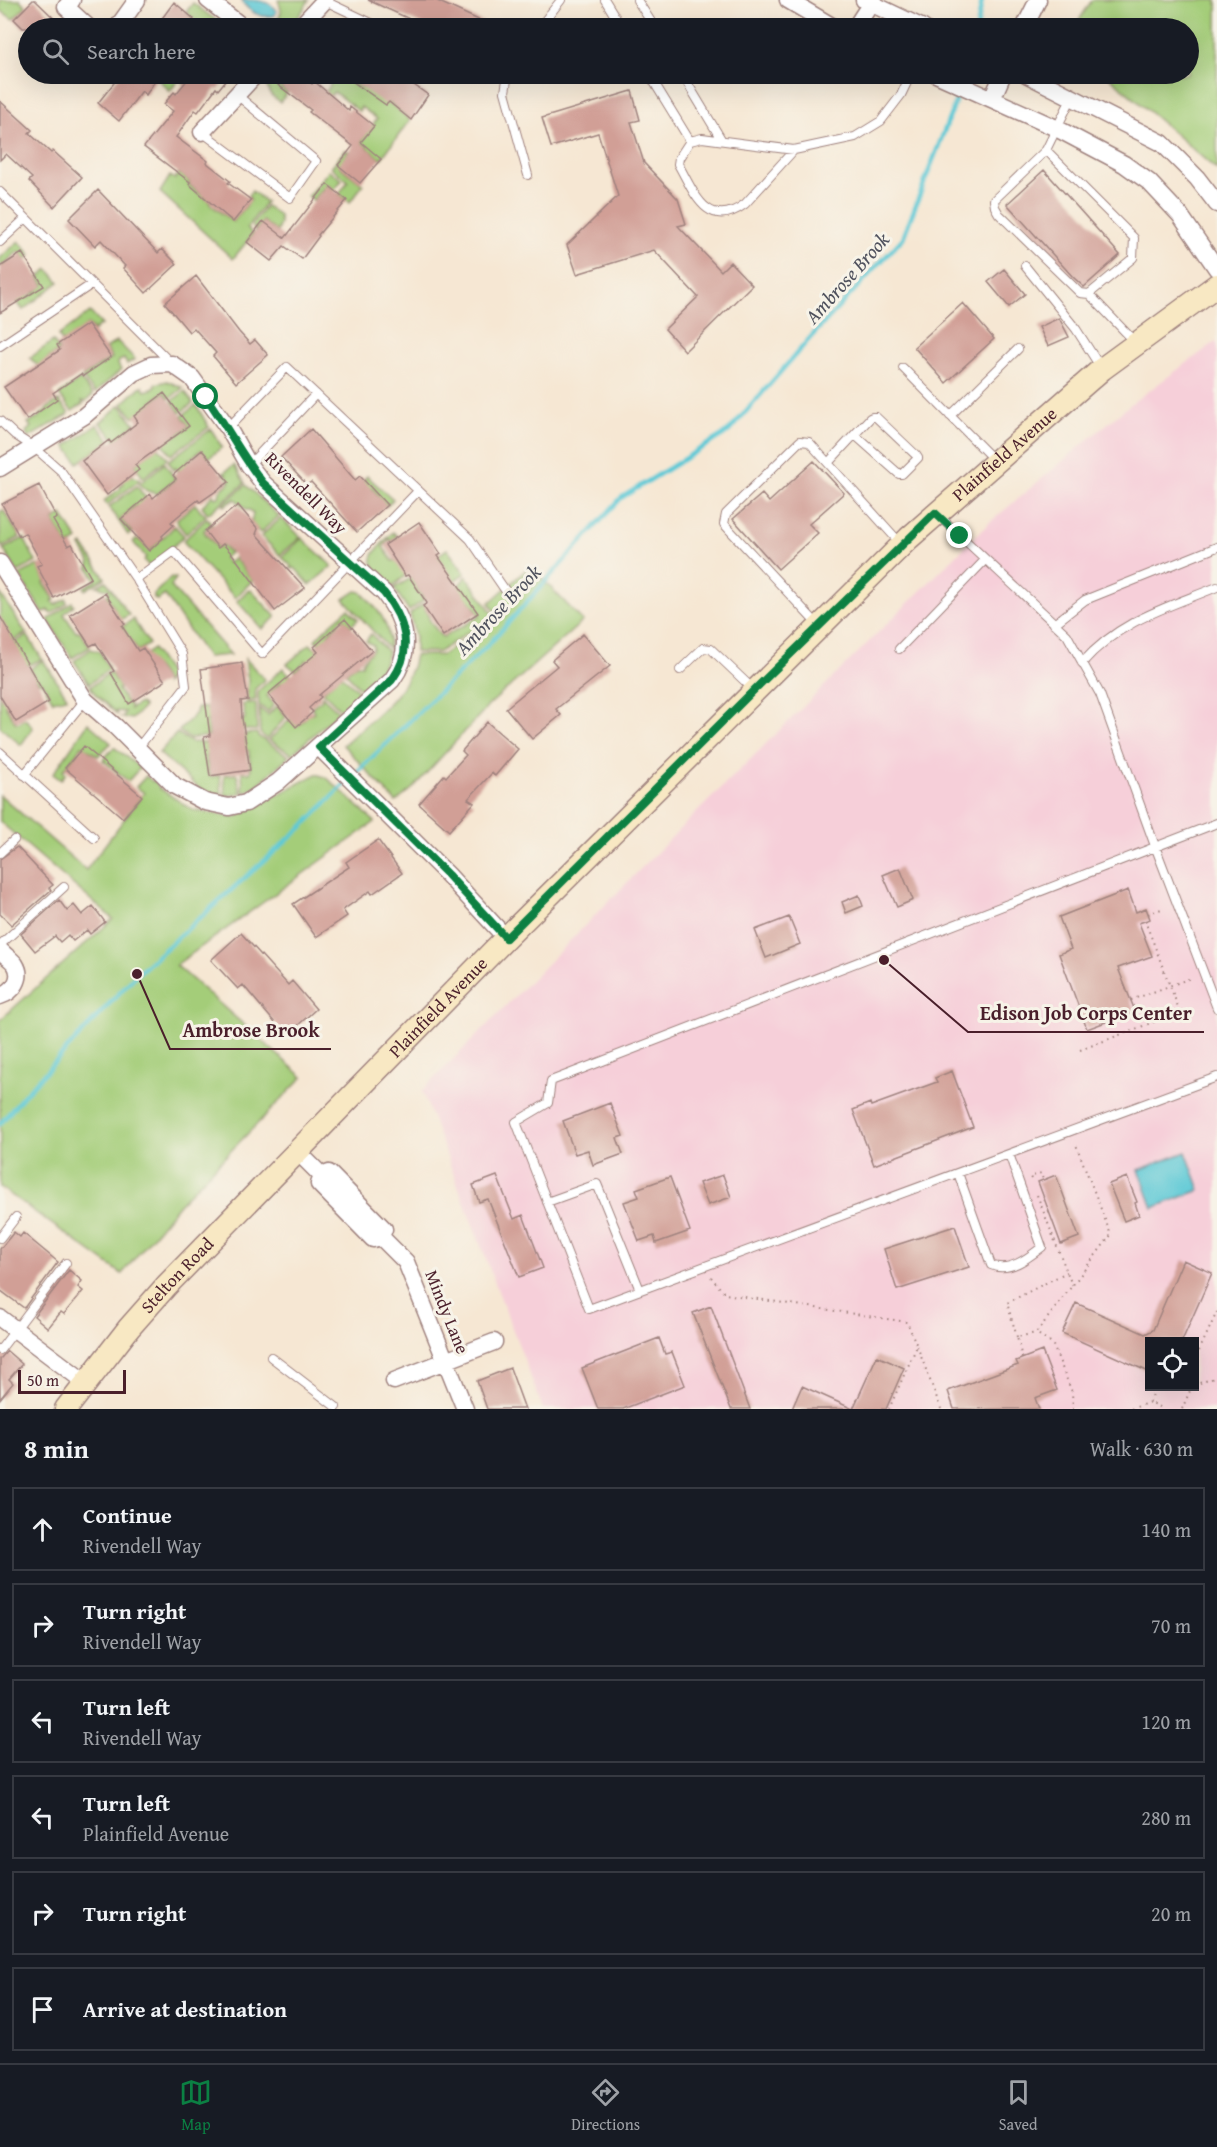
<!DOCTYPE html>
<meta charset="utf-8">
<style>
:root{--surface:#171b24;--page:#242831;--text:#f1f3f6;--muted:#9ea1a6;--line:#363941;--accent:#0b8043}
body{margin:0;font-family:"Gentium Book Plus",serif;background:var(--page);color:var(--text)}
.controls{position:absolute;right:18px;bottom:18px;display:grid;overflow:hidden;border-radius:0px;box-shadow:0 6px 24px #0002}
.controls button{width:54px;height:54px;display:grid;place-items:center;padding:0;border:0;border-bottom:2px solid var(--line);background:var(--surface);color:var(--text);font:30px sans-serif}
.scale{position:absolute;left:18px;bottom:15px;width:108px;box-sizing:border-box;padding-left:6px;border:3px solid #4a1f2b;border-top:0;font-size:16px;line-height:21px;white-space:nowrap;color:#4a1f2b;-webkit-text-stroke:4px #f7f3e8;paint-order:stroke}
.stop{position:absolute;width:18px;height:18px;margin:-14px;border:4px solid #0b8043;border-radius:50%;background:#fff}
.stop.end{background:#0b8043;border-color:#fff;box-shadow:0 2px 6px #0008}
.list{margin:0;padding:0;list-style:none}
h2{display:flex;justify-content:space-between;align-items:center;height:78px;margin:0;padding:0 24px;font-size:26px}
h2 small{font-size:20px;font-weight:400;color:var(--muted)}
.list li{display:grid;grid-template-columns:39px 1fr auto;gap:18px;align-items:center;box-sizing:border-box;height:84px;margin:0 12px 12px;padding:0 12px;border:2px solid var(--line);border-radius:0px}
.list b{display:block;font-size:22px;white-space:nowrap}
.list p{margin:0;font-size:20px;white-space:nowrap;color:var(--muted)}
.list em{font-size:20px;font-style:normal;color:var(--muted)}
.icon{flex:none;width:33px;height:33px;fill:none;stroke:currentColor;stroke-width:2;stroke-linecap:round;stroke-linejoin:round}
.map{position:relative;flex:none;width:1217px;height:1409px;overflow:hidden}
.search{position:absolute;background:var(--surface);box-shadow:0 6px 24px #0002;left:18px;right:18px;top:18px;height:66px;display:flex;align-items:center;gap:15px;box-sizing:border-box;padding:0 21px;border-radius:33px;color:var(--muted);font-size:22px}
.sheet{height:654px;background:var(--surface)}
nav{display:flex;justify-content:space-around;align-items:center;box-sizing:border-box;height:84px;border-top:2px solid var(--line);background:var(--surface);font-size:16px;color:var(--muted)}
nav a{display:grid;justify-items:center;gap:3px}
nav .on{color:var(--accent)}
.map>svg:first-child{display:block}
</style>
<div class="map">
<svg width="1217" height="1409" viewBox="0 0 1217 1409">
<rect width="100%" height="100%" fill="#f7f3e8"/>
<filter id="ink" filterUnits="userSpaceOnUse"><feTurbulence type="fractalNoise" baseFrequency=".0167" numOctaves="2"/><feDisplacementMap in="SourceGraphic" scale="12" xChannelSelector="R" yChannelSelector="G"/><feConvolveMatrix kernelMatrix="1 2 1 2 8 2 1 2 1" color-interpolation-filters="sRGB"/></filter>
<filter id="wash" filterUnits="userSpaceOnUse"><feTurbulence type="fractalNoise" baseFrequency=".008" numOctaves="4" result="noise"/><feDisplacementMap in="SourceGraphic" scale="24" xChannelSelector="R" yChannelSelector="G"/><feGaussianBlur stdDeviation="1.35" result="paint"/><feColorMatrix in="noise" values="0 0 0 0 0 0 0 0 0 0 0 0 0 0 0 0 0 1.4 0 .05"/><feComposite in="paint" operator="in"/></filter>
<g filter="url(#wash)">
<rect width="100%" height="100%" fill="#f6e7d3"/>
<path fill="#f6cfd9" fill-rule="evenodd" d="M1217 341V1409H543L422 1091 681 828 989 523 1132 403ZM1150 1342H1194V1386H1150Z"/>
<path fill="#a4cd79" stroke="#777652" stroke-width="1.5" d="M0 0H20L26 6 13 19 0 10Z
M278 0H309C296 24 291 28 263 28L256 22H274C283 15 282 10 278 0Z
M1092 0H1217V170L1106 74H1188V28H1074Z
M193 3 226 28H198L200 25 186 12Z
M163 74H192L184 83 179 79 170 91 156 77 158 75 160 77Z
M277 74H287L278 85 287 93 280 102 271 95 266 85Z
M306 74H342L360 88 362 86 389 102 410 120 381 159 361 142 377 119 361 107 359 111 334 92 330 96 326 92 331 84 321 77 311 82 304 77Z
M345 150 349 151 339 166 363 185 350 202 339 194 348 181 331 167Z
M329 170 342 180 334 190 327 184 313 200 308 196Z
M179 173 189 181V185L209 201 210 204 233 222 251 200 248 196 252 191 266 202 247 228 253 234 233 259 160 192 170 176 175 179Z
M266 206 279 215 280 223 277 232 263 221 255 231 252 225Z
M19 241 31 255 26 259 19 251 0 267V258Z
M48 269 59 282 23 310 16 301 26 293 29 297 44 285 39 277Z
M90 312 102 325 98 326 94 331 88 324 65 345 58 336Z
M53 341 59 350 38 366 30 358Z
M117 341 135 359 127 364 124 359 119 361 118 364 121 370 95 393 82 377 112 358 106 348Z
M80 379 93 395 85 402 82 401 83 404 72 411 59 395Z
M167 381 183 388 169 399 164 392 134 418 122 404 140 387 143 386 145 391 155 388V384Z
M185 391 193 403 180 413 172 401Z
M59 401 68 412V415L28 438 26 432 31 427 28 423C43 418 45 406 59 401Z
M120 405 135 424 116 440 100 423Z
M196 405 209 427 171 455 162 442 172 435 174 437 189 426 182 416Z
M97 425 110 440 78 463 66 446Z
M211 429 222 447 209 458 201 450 187 461 190 465 180 474 176 468 174 470 168 461Z
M157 446 168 458 143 478 135 465Z
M165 463 175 479 157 494 147 491 139 484Z
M234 465 245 483 208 514 202 506 213 495 215 498 219 497 220 491 230 482 226 474H222Z
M129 470 133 476 140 480 107 505 104 501 121 488 120 486 124 484 121 477Z
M367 476 393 499 387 506 373 489 369 494 360 484Z
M246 485 279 516 260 533 251 522 253 514 250 510H247L235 499 224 506 223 504Z
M137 486 148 501 139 508 135 506 121 519 132 533 128 535 109 507Z
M195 504 206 516 186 534 178 524 177 519Z
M3 510 20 537 2 547 0 544V512Z
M62 515 78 540 68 546 53 520Z
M207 518 212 524 204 530 205 533 218 548 222 545 230 553 224 558 228 563 234 558 253 580 235 598 183 541Z
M281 518 301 537 280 555 261 536Z
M175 526 184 536 150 568 144 560 146 557 133 542 136 539 139 540 149 551Z
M393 532 397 536 391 541 389 539 383 547 393 561 396 560 409 573 392 587C363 559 367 560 393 532Z
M24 538 36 562 18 572 3 549Z
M302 538 332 566 310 585 295 568 291 569V566L282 557Z
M83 545 105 578 85 590 84 587 96 580 88 567 90 562 81 546Z
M447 549 465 573 451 583 437 556Z
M38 565 45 582 44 583 55 600 52 601 55 605 66 599 67 603 51 614 48 610 43 613 19 575Z
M530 566 583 621 489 705 412 789 396 802 343 745C371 719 409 694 415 655H442L498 615 489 603Z
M466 576 494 615 439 652H415V637L410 614 423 604 430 621 441 636 444 637 480 616C475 606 465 595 454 588L460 584Z
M171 577 176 578 171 586 174 590 231 655 207 657 165 595 157 600 154 598V594Z
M411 578 424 600 409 611 394 588Z
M106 581 129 615 118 621 112 611 115 609 107 596 109 592 108 589 97 586Z
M251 590 276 617 262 629 237 601 247 591Z
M356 591 361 592C378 609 391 623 389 649L344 599Z
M0 593 26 633 13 641 0 617Z
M72 602 74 605 64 614 76 632 80 631 90 647 72 658 48 620Z
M348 609 358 619 351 626 344 619H342L328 634 331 638 323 647 315 640C326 627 336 620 348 609Z
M133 619 149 644 138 651 122 627Z
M371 634 388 652C384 669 375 679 362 690L346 673 357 664 362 665 363 661 373 649V645L366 641Z
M27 635 42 659 25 667 15 643Z
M310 644 319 652 309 662 306 660 296 671 287 664Z
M91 649 100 652 109 669 89 684 74 661Z
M153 649 171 676 165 684C164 673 152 663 143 656Z
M245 658 265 680 255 689 256 700 247 701 248 680Z
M43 660 67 697V698L53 701 42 682H38L30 669Z
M283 668 291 676 283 685 280 682 267 696 274 704 268 712 259 705 258 691Z
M110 672 120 687 118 690 128 704H130V709L140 703 144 707 132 719 120 717H123L125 712 116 711 117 714 96 695 90 687Z
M341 675 360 692 341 710 323 692Z
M0 694 9 702 5 705 15 722 19 723 24 719 28 721 33 728 21 745 0 727Z
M322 696 339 712 292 754 269 740 290 719 299 725 309 714 314 712 312 707 322 699Z
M246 703H256L257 730H243L241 722 245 718 243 705Z
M277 706 286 717 267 739 260 733 259 708 268 715Z
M210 707 211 720 207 721 209 736 190 739 179 731 196 713 197 708Z
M88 723 111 743 98 756 82 746 63 771 66 773 61 780 53 774Z
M177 733 191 742 210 743 208 755 206 756 209 775 211 777 220 775 222 796 200 789 159 753Z
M257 733 258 736 289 756 255 787 243 793 242 772 250 773 251 770 249 751 246 750 245 734Z
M114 747 140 768 128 781 103 760Z
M237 774 241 793 225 796 224 775Z
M316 774 327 778 375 822 176 965 303 1077 179 1204 122 1274 0 1187V1020L113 919 0 822V795L86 870 144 793 136 787 146 776 153 782 155 780 159 788 193 810 236 817Z"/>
<path fill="#5dc9d6" stroke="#547480" stroke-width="1.5" d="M241 0C254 0 271 0 277 11L275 15C262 20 248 11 241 0Z
M1186 1152 1200 1190 1153 1208 1139 1170Z"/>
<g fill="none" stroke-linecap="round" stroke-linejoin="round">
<path stroke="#5dc9d6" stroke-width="4.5" d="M977 28 982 0
M354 775 490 643 621 498 729 431 810 338 903 238 960 90
M0 1124 25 1094 137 974 302 827 348 781"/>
</g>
<g id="blocks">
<path fill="#d19f96" d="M33 0H35L64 28H23L14 19Z
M368 0H435L496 28H429Z
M174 2 194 19 186 28H155Z
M121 74H159L146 95 142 91 119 121 98 103Z
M192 74H231L218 90 216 88 198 112 195 110 176 137 208 161 207 163 230 181 228 183 251 200 233 222 189 184 190 182 144 147 173 111 164 104 174 92 176 94Z
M287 74H299L312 84 314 81 349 111 350 107 374 126 361 142 381 159 360 183 338 165 353 146 309 112 311 110 278 85Z
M342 74H389L401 82 404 78 428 95 411 120 389 102 386 105Z
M632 91 640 120 631 122 644 163 678 199 686 224 678 226 721 271 730 262 752 285 685 351 665 329 698 297 654 250 577 274 567 245 618 196 598 133 551 147 542 118Z
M0 101 32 130 29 133 51 153 53 151 82 177 54 207 29 181 32 178 6 154 0 160Z
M1044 170 1120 255 1084 287 1073 277 1007 204Z
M327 184 347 200 318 235 319 236 302 259 284 246 271 261 247 242 263 221 285 238Z
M98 190 158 253 162 249 177 264 146 293 123 268 125 266 101 240 95 246 69 219Z
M22 253 44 286 0 313V267Z
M1004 269 1025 294 1009 307 988 282Z
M196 276 239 332 250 344 255 340 268 355 236 383 213 356 216 353 194 328 189 332 165 303Z
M963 303 994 339 946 383 914 347Z
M1059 318 1069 337 1048 346 1039 327Z
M88 324 111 357 83 376 81 374 53 393 57 399 27 420 4 387 60 350 57 345Z
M164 393 189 426 135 465 139 470 107 495 82 461 109 440 111 443 138 422 134 416Z
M311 429 355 480 360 476 387 505 357 532 311 482 307 485 281 457Z
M202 450 229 482 200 502 198 500 184 511 171 522 174 525 162 536 163 538 149 551 121 519 150 494 153 498 176 479 173 475Z
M814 461 844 493 809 524 818 533 778 569 733 519 762 494 769 502Z
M39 485 57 518 53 520 68 546 72 544 91 578 54 598 37 566 42 564 25 533 19 536 2 504Z
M238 505 258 529 256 534 305 588 275 611 233 555 223 544 218 548 205 531Z
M419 522 441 554 438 556 478 613 443 636 423 606 427 603 408 575 405 576 385 545Z
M105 593 125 624 122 626 138 651 143 648 165 681 129 704 111 673 114 671 96 643 90 646 70 615Z
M0 616 49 702 16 722 0 696Z
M345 619 372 651 319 695 321 697 309 708 313 712 296 727 268 694 318 652 314 647Z
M583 634 610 666 556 709 561 715 532 739 506 708 557 666 552 660Z
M242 663 248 700 241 701 242 718 250 770 210 776 204 737 210 736 201 669Z
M487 722 518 749 495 776 492 773 468 799 474 803 449 831 419 804 444 775 446 777 466 755 462 751Z
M84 746 142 796 123 818 65 768Z
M378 840 402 873 372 894 370 891 343 910 347 916 316 937 293 904 349 867 346 862Z
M17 847 53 885 49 888 51 890 11 925 0 914V859Z
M900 868 913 900 897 907 883 875Z
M1128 890 1136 912 1146 908 1150 919 1139 923 1152 956 1118 968 1135 1011 1087 1029 1059 954 1071 949 1059 917Z
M859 895 863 906 846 913 842 902Z
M59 900 67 911 74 905 82 915 93 906 105 922 90 934 87 930 73 941 68 935 60 942 55 936 35 951 21 934Z
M789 917 800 944 766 958 755 930Z
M241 933 288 985 292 981 316 1009 286 1036 243 985 238 989 211 960Z
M952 1071 973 1127 874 1165 853 1110 870 1103 871 1106 937 1082 935 1078Z
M610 1103 623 1136 617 1138 623 1154 593 1165 588 1150 575 1154 563 1121Z
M723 1175 731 1197 708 1205 699 1183Z
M1056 1175 1079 1237 1061 1244 1038 1182Z
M497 1176 514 1219 523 1215 543 1268 519 1277 488 1199 479 1202 473 1185Z
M670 1177 690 1231 656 1243 654 1236 639 1241 624 1202 639 1197 636 1189Z
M1127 1177 1137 1202 1135 1203 1139 1215 1124 1221 1109 1184Z
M955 1226 969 1267 897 1290 884 1249Z
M14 1232 20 1237 23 1233 58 1262 24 1308 0 1290V1249Z
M1183 1260 1212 1273 1182 1341H1149V1372L1062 1333 1076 1303 1145 1334 1153 1330Z
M69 1270 82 1281 78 1287 83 1291 64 1314 61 1312 48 1328 34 1316Z
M711 1306 735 1369 750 1409H731L693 1313Z
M659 1338 665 1354 672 1352 685 1385 623 1409H598L582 1368Z
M7 1351 22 1364 9 1379 13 1383 0 1399V1359Z
M1042 1351 1057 1390 1035 1398 1039 1409H954L948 1391 1018 1365 1016 1361Z
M877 1356 904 1368 886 1409H853Z
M510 1368 525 1409H487L477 1381Z
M802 1386 853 1409H792Z"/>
</g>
</g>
<g filter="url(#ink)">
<use href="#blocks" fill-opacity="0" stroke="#a0837f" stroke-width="1.5"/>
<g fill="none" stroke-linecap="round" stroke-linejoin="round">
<g stroke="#a0837f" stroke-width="10">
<path id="lane" d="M605 0 622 28
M637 0 655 28
M325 1 382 28
M539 28 561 0
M508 74 505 92 528 175
M649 74 690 141
M682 74 721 139
M202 132 290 198 316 161 237 95
M794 150 745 204C707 232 694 192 678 164L679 158 690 141 702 138 794 150 855 137 881 121 901 95 911 74
M1046 150 1134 238 1133 258 1089 294 1080 293 999 214 995 207 994 200Z
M1046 150 1072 97
M0 192 172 364
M0 242 26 218
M1025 266 1076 329 1101 368
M1089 294 1136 343
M0 346 92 284
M903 368 995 461
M950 416 1018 349
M0 421 15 435 35 448 61 471 136 579 182 654 186 686 138 748
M228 428 287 367 470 539 505 590
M828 463 870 418 872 417H876L916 455 918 458 902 474H899L855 435
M249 465 316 394
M938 515 1067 635 1100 694 1155 846 1217 1008
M136 579 174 551 262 654 418 491
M1054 624 1085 600 1217 547
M819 626 724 524 726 514 800 441 809 442 901 544
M899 649 985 560
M1082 663C1120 620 1166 608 1217 587
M680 670 703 648 711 649 754 690
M0 752 94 838
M24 775 85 700
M1217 823 551 1081 548 1103 516 1122 589 1309 1217 1077
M0 853 14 840
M0 945 64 887
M958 1173 991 1265C1009 1273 1028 1258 1042 1247L1009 1154
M547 1202 597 1184 640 1290
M0 1238 16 1217
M0 1350 66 1263
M271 1357 336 1407"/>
</g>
<g stroke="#a0837f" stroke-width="19">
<path id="street" d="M72 0 66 7 89 28
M208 0 244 28
M788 0 835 28
M864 0 923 28
M117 28 137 0
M299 28 325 0
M855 28 873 0
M1024 28 1038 0
M936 74 1056 128 1124 164 1149 182 1180 215 1217 269
M1026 74 1162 143 1197 178 1217 204
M992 99 1003 74
M202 132 256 74
M0 468 84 416 134 373 151 365 172 364 192 378 228 428 249 465 263 483 384 593C406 621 414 650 392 680L278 782 246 803 229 807 205 802 175 786 116 727 85 700 0 563
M319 747 448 875 506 938
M0 950C4 955 11 959 15 964 24 978 13 992 0 996
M298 1152 322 1176
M322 1176 319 1184 373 1239 381 1237
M322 1176 329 1173 384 1229 381 1237
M381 1237 406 1262 465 1409
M0 1318 86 1383
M394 1381 494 1342"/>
</g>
<g stroke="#a0837f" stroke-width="25">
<g id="secondary">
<path id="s1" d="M66 1409 129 1328 167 1285 506 938 909 538 1102 369 1217 285"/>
</g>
</g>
<path stroke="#a0837f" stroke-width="2" stroke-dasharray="1.5 4.5" stroke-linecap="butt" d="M1148 914 1164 908
M1131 1000 1191 978
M1080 1050 1180 1012 1145 921
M1031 1179 1030 1177 1041 1173 1043 1180
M1037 1195 1072 1285
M711 1277 725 1294 907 1322 917 1346 889 1409
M1017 1337 1007 1303 1067 1272
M917 1346 941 1409
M1022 1358 1017 1337 1036 1333
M1194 1362 1217 1312
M1194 1385 1217 1377
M1150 1402 1156 1386
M1073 1409 1072 1392 1052 1343 1036 1333 1111 1235 1075 1142
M1131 1409 1150 1402 1164 1409
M1182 1409 1192 1386"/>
<use href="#lane" stroke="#fff" stroke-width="8"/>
<use href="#street" stroke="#fff" stroke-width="16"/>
<use href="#secondary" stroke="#f8e8c3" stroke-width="22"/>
</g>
</g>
<g fill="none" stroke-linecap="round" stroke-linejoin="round" filter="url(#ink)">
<path stroke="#0b8043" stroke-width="8" d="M206 397C226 425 242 456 263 483L384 593C406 621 414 650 392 680L319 747 448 875 506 938 754 690 935 513 960 536"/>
</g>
<g text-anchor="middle" stroke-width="6" stroke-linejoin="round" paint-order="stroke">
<g font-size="18" fill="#4a1f2b" stroke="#f7f3e8">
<text dy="6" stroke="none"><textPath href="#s1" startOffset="1340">Plainfield Avenue</textPath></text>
<text transform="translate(306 493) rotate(45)" y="6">Rivendell Way</text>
<text dy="6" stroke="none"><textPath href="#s1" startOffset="548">Plainfield Avenue</textPath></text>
<text dy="6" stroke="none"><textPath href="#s1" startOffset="174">Stelton Road</textPath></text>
<text transform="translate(447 1312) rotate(68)" y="6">Mindy Lane</text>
</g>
<g font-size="20" font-style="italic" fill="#50525e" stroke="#f7f3e8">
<text transform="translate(847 278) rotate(-48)" y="7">Ambrose Brook</text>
<text transform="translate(498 610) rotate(-47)" y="7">Ambrose Brook</text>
</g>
</g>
<path fill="none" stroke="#4a1f2b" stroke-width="2" d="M884 960L968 1032H1204M137 974L170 1049H331"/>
<g fill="#4a1f2b" stroke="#f7f3e8" stroke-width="2">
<circle cx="884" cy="960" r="6"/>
<circle cx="137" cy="974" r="6"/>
</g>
<g font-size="20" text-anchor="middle" font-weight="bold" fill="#4a1f2b" stroke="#f7f3e8" stroke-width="6" stroke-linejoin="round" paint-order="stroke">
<text x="1086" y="1020">Edison Job Corps Center</text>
<text x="251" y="1037">Ambrose Brook</text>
</g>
</svg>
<div class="controls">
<button><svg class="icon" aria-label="locate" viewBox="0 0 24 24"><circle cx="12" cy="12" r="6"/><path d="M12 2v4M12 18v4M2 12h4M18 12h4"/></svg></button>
</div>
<div class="scale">50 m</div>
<div class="stop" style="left:206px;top:397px"></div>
<div class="stop end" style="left:960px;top:536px"></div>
<div class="search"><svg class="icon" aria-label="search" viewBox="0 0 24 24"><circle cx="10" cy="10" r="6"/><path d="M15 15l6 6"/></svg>Search here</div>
</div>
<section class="sheet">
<h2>8 min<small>Walk · 630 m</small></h2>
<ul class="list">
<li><svg class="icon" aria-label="ahead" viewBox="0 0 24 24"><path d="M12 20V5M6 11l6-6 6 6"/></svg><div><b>Continue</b><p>Rivendell Way</p></div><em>140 m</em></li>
<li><svg class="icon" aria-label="right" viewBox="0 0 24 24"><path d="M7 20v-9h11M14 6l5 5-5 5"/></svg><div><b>Turn right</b><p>Rivendell Way</p></div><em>70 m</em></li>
<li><svg class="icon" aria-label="left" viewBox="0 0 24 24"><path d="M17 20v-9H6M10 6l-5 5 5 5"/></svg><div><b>Turn left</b><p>Rivendell Way</p></div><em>120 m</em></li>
<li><svg class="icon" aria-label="left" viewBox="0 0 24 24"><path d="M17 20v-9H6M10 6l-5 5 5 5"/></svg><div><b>Turn left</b><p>Plainfield Avenue</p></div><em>280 m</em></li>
<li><svg class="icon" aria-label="right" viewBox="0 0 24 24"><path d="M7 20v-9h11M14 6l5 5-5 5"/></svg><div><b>Turn right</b></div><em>20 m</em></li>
<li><svg class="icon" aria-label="arrive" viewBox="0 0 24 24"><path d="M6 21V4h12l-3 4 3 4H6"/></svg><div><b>Arrive at destination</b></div></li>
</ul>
</section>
<nav>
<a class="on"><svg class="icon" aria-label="map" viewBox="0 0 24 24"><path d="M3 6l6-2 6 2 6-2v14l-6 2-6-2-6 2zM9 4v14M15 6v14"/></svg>Map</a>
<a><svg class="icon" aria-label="directions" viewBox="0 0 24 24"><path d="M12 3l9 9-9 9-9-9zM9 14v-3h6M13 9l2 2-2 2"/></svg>Directions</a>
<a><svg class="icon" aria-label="saved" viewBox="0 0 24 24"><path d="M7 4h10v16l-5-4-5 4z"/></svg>Saved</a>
</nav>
